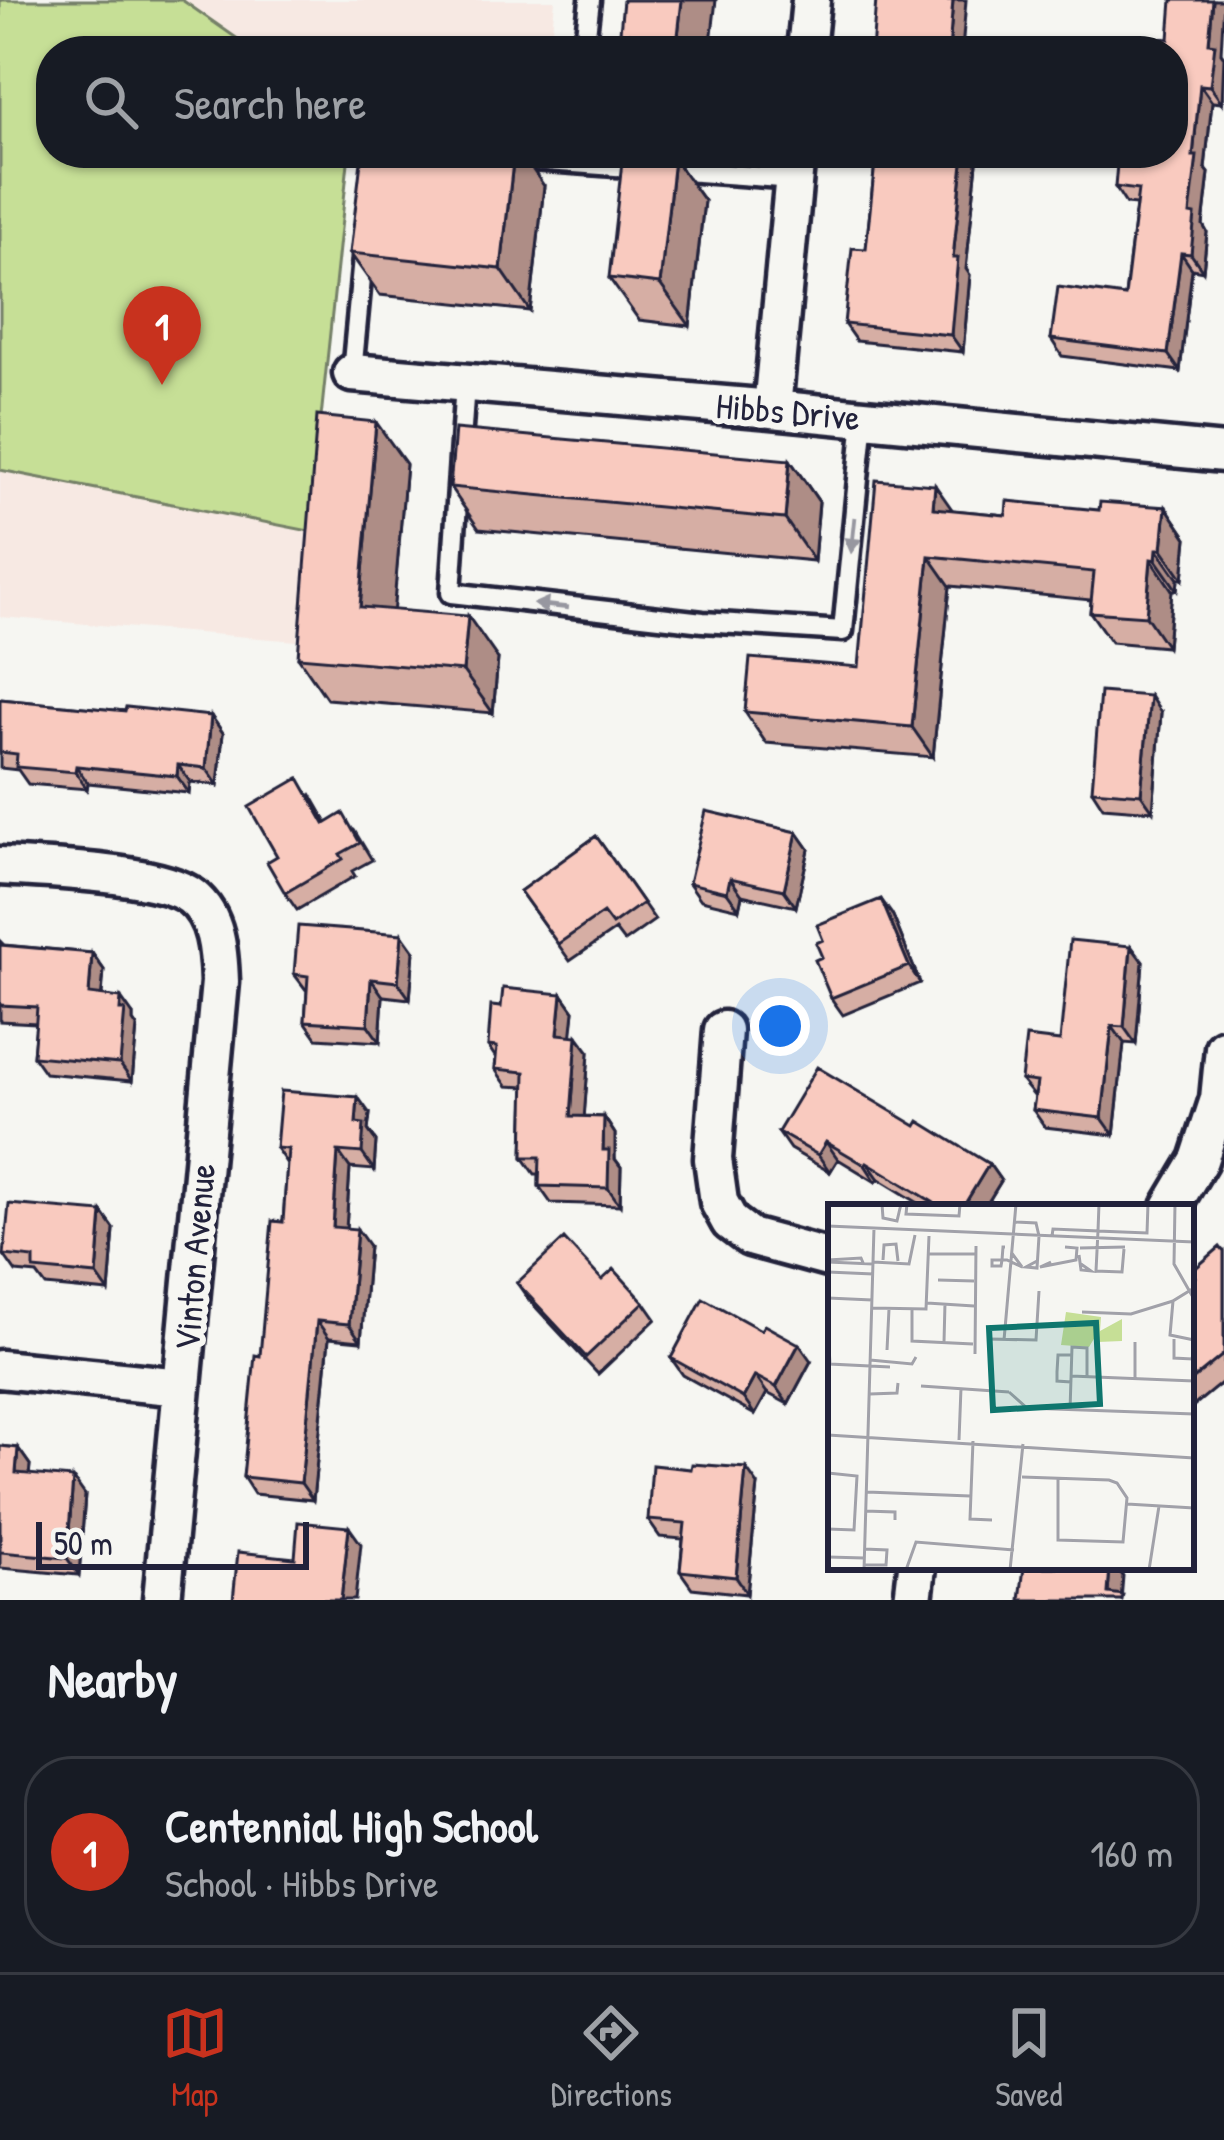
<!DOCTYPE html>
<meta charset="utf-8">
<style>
:root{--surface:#171b24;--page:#20242c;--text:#f1f3f6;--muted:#9ea1a6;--line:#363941;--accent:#c8321e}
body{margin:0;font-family:"Patrick Hand",sans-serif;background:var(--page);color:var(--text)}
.scale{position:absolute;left:36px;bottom:30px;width:273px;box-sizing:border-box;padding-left:12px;border:6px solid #22223b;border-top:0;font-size:33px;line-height:42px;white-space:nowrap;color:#22223b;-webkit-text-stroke:9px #f6f6f2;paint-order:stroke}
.you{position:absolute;left:780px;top:1026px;width:42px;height:42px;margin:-30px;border:9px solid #fff;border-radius:50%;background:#1a73e8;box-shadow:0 0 0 18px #1a73e833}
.badge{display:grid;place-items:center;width:78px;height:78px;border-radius:50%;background:var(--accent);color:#fff;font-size:39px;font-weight:700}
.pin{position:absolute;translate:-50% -99px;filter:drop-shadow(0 3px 6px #0008)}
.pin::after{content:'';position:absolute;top:63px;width:42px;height:36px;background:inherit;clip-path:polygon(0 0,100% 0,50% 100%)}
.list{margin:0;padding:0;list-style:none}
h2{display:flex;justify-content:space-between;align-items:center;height:156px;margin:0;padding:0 48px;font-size:51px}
h2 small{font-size:39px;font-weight:400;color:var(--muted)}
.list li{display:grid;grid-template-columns:78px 1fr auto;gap:36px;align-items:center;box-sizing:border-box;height:192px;margin:0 24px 24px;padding:0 24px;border:3px solid var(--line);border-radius:48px}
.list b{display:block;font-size:45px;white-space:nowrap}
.list p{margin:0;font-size:39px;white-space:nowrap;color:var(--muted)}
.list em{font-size:39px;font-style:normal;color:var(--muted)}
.icon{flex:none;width:66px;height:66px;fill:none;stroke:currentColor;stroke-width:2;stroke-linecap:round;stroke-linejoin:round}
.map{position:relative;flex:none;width:1224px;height:1600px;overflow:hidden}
.search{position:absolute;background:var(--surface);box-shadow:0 3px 9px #0004;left:36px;right:36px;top:36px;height:132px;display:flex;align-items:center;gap:30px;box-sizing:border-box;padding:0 42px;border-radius:48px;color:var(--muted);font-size:45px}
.sheet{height:372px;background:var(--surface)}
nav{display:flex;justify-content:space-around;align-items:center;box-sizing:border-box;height:168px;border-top:3px solid var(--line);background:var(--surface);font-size:33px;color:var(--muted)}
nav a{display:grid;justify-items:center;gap:6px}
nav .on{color:var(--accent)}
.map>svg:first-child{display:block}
</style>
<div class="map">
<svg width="1224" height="1600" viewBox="0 0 1224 1600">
<rect width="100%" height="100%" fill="#f6f6f2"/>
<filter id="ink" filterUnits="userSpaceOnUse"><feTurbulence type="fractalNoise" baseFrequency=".00833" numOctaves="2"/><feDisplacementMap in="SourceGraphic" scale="24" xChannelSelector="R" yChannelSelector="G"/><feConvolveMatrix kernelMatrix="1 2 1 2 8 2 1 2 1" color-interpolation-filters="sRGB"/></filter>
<g filter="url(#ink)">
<path fill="#f7e9e3" d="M0 0H555L550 51H51V153H349L297 641 0 617Z"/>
<path fill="#c6df96" stroke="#748068" stroke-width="3" d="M0 0H182L255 51H51V153H349L309 531 0 470Z"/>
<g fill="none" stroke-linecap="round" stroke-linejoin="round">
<g stroke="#22223b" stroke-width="27">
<path id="service" d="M584 51 590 0
M505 158 793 179
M352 373 364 247
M465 383 451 593 703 622 843 631 864 418"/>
</g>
<g stroke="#22223b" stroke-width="45">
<path id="minor" d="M806 51 811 0
M352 373 772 409 1224 453
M772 409 796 153
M0 866C43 869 161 872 192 897 217 917 219 952 220 982L162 1600
M723 1030 713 1159 719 1202 730 1222 750 1237 831 1259
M1171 1207 1199 1160 1219 1099 1224 1048
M0 1369 181 1387
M913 1600 917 1567"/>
</g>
<use href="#service" stroke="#f6f6f2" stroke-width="18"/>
<use href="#minor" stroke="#f6f6f2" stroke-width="36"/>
</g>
<path fill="#d6aea4" stroke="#22223b" stroke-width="3" d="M1173 51 1221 53 1224 57 1222 103 1212 102 1205 168 1209 173 1203 225 1207 232 1203 271 1192 269 1180 371 1062 356 1051 339 1125 296 1136 205 1126 204 1115 187 1173 153Z
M876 153H978L966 269 970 275 963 352 856 341 844 324 866 249Z
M674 159 704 201 690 326 639 320 609 278Z
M544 186 530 311 380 295 350 253Z
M790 460 819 502 814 561 479 529 450 487Z
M406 464 393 610 498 659 493 713 327 699 298 657Z
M1166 507 1187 538 1183 579H1178L1177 590H1172L1167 647 1111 642 1090 612 1091 600 950 586 933 757 766 743 745 712 859 667 952 510 1006 515Z
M0 699 125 711 211 716 223 733 218 785 190 782 189 793 88 783 87 789 28 784 18 770 0 768Z
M1161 713 1153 811 1103 807 1092 790Z
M311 795 327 823 354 830 372 860 352 871 355 876 297 910 285 893 277 856Z
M797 832 809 849 796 907 742 895 739 909 701 900 689 883Z
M596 836 655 920 624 942 615 930 570 961 520 891Z
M893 916 920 983 843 1015 831 998Z
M0 941 4 945 92 953 104 970 102 996 133 1015V1021L137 1027 132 1081 45 1073 33 1056 36 1023 0 1021Z
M1131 946 1143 962 1136 1044 1124 1043 1114 1135 1045 1127 1033 1110 1035 1097 1021 1080 1060 1041Z
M414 951 410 999 383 996 380 1042 317 1038 305 1021 307 991 294 974Z
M562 994 574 1011 571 1035 589 1052 584 1116 604 1117 615 1134V1159L621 1167 620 1205 551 1203 539 1186V1174H535L523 1157 525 1087 507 1086 495 1069 496 1058 488 1046 501 1007Z
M370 1114 368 1130 376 1141 374 1170 350 1168 346 1228 369 1246 361 1341 329 1338 313 1500 254 1494 243 1477 260 1356 283 1222 287 1164 276 1148Z
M916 1126 989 1164 1001 1181 985 1207H925L879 1179 876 1182 838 1159 830 1172 790 1149 778 1132Z
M102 1212 114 1229 109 1292 46 1286 37 1274 16 1272 4 1255Z
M1224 1252V1381L1191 1408V1281Z
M602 1280 644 1302 656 1319 598 1374 529 1300 517 1283Z
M671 1358 811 1361 788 1404 767 1393 755 1415 683 1375Z
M0 1446 18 1448 30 1465 29 1474 85 1495 79 1575 0 1568Z
M758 1485 747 1594 692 1588 680 1571 683 1539 660 1537 648 1520Z"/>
<path fill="#ae8d86" stroke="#22223b" stroke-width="3" d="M682 0H716L710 51H688L678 36Z
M953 0H966L962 51H949Z
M1213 0H1224L1221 53 1224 57 1222 103 1210 86 1209 43Z
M1200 85 1212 102 1205 168 1209 173 1203 225 1207 232 1203 271 1191 254 1190 214 1193 156Z
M514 153H521L544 186 530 311 501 269Z
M964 153H978L966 269 970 275 963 352 951 335 953 258Z
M674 159 704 201 690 326 660 284Z
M1181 253 1192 269 1180 371 1168 354Z
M376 422 406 464 390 650 360 607Z
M790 460 819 502 814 561 785 519Z
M935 485 956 515 933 508Z
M1166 507 1187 538 1183 579 1162 549Z
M1157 549 1178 579 1177 590 1156 560Z
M929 556 950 586 933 757 912 727Z
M1151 559 1172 590 1167 647 1146 616Z
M468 616 498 659 493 713 463 671Z
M1150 696 1161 713 1153 811 1141 794Z
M211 716 223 733 218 785 206 768Z
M178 765 190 782 189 793 177 776Z
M76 766 88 783 87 789 75 772Z
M797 832 809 849 796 907 784 890Z
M730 878 742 895 739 909 727 892Z
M881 899 893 916 920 983 909 966Z
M402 934 414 951 410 999 398 982Z
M1131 946 1143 962 1136 1044 1124 1027Z
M92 953 104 970 100 1011 89 994Z
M371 979 383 996 380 1042 368 1025Z
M562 994 574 1011 570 1051 558 1034Z
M121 998 133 1015V1021L137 1027 132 1081 120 1064Z
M1112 1026 1124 1043 1114 1135 1102 1118Z
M577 1036 589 1052 583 1133 571 1116Z
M358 1097 370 1114 368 1130 376 1141 374 1170 362 1153 356 1123Z
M604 1117 615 1134V1159L621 1167 620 1205 608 1188 603 1150Z
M826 1142 838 1159 830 1172 818 1155Z
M338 1151 350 1168 345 1244 333 1227Z
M867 1162 879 1179 876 1182 865 1165Z
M989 1164 1001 1181 985 1207H963Z
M102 1212 114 1229 109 1292 97 1275Z
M357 1229 369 1246 361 1341 349 1324Z
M317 1321 329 1338 313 1500 301 1483Z
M799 1344 811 1361 788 1404 776 1387Z
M755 1376 767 1393 755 1415 743 1398Z
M18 1448 30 1465 28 1490 16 1473Z
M746 1468 758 1485 747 1594 736 1577Z
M73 1478 85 1495 79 1575 67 1558Z
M349 1527 361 1544 355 1600H341Z
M1110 1567H1116L1123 1576 1121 1600 1108 1593Z"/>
<path fill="#f9cabf" stroke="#22223b" stroke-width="3" d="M623 0H682L678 36 689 37 688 51H626L628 33 620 32Z
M876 0H953L949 51H872Z
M1172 0H1213L1209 43 1215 44 1210 86 1200 85 1193 156H1197L1190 214 1195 215 1191 254 1181 253 1168 354 1051 339 1058 287 1125 296 1138 190 1115 187 1118 153H1173V51H1148L1150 37 1169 39Z
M362 153H514L501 269 350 253Z
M623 153 674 159 660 284 609 278Z
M876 153H964L953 258H958L951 335 844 324 852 248 866 249Z
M317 416 376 422 360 607 468 616 463 671 298 657Z
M455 429 790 460 785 519 450 487Z
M876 480 935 485 933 508 1006 515 1007 501 1099 510 1100 502 1166 507 1162 549H1157L1156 560 1151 559 1146 616 1090 612 1094 572 929 556 912 727 745 712 750 658 859 667Z
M1100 692 1150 696 1141 794 1092 790Z
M0 699 125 711 126 707 211 716 206 768 178 765 177 776 76 766 75 772 16 767 17 754 0 752Z
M299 778 325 824 343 813 360 843 340 854 343 859 285 893 267 862 277 856 249 807Z
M706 811 797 832 784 890 730 878 727 892 689 883Z
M596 836 643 903 612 925 603 913 558 944 520 891Z
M881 899 909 966 831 998 815 960 822 957 816 943 823 940 817 925Z
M298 926 402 934 398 982 371 979 368 1025 305 1021 308 976 294 974Z
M1070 940 1131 946 1124 1027 1112 1026 1102 1118 1033 1110 1037 1082 1021 1080 1026 1037 1060 1041Z
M0 941 1 945 92 953 89 994 121 998 120 1010H125L120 1064 33 1056 37 1007 0 1005Z
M503 988 562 994 558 1034 577 1036 571 1116 604 1117 603 1150H609L608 1188 539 1186 540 1157H523L525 1072 495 1069 497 1047 488 1046 491 1006 501 1007Z
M817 1067 916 1126 919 1121 989 1164 963 1207H941L867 1162 865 1165 826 1142 818 1155 778 1132Z
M281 1091 358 1097 356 1123 364 1124 362 1153 338 1151 333 1227 357 1229 349 1324 317 1321 301 1483 243 1477 255 1355 260 1356 272 1221 283 1222 288 1149 276 1148Z
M9 1204 102 1212 97 1275 34 1269V1258L4 1255Z
M564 1239 602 1280 614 1269 644 1302 586 1357 517 1283Z
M1220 1247 1224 1252V1354L1191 1381V1281L1195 1277 1191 1272Z
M703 1298 761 1330 764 1325 799 1344 776 1387 755 1376 743 1398 671 1358Z
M0 1446 18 1448 16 1473 73 1478 67 1558 0 1552Z
M692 1464 746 1468 736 1577 680 1571 685 1523 648 1520 652 1465 691 1469Z
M298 1522 349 1527 341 1600H233L238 1552 295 1558Z
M1024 1567H1110L1108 1593 1123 1595 1122 1600H1020Z"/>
<defs><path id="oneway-solid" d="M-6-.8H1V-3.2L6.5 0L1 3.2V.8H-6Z" transform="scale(3)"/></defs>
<g fill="#9797a0">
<use href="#oneway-solid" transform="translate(853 535) rotate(96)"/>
<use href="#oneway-solid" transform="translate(551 606) rotate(-174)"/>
</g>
</g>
<g text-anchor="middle" stroke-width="12" stroke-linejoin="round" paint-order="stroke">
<g font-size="36" fill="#22223b" stroke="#f6f6f2">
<text transform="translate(788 411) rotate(5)" y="13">Hibbs Drive</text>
<text transform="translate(194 1257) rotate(-85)" y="13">Vinton Avenue</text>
</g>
</g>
<g transform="translate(828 1204)">
<rect width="366" height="366" fill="#f6f6f2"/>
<path d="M238 108 273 113 272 127 294 115V137L270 138V128L261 143 233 141Z" fill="#c6df96"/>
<path fill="none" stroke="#a1a1a9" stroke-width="3" d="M54 0 55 14 69 17 73 0M79 0 78 10 131 12 132 0M271 0 270 27 319 29 320 0M347 0 346 60 366 95M187 18 208 19 211 32 209 64 198 63 209 57M0 22 366 38M224 32 225 25 270 27 268 67 294 68 296 45M177 43H175L174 56 173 62H164V56H179L194 63 183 48M252 44 297 43M101 50H148M251 51 253 66 263 67 253 60M0 56 33 54 36 61M55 56 56 41 68 40 70 57M0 58 45 60M45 58 81 60 87 31M223 58 212 63 248 56 249 44 237 43M0 68 45 70M110 76 146 77M366 84 345 97 342 131 366 136M0 94 44 96M99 99 146 102M44 104 98 105 101 32M84 106V137L145 140M254 108 303 110 345 97M0 125 2 160 62 163M160 135 208 136 211 87M346 135V154L364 155 366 143M176 136 188 0M116 138 117 99M307 138V175M59 146 61 105M147 150 148 42M42 156 84 160 88 153M243 172 366 177M243 178 229 177V168L230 151H244M93 182 181 188M181 188 199 204 366 210M42 190 69 189 70 179M242 206 244 143 259 144V172M0 231 366 254M131 236 133 184M145 237 142 315 164 316M0 269 29 272 26 326 0 325M194 273 281 276 289 279 299 294 295 338 230 336V274M39 288 142 292M299 300 366 304M37 307 67 308V316M36 345 59 346 58 361H37M0 353 36 354M36 366 46 24M78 366 88 338 186 346M182 366 195 240M321 366 331 302"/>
<path fill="#0f766e" fill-opacity="0.15" stroke="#0f766e" stroke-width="6" d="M268 119 272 200 165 206 161 124Z"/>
<rect width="366" height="366" fill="none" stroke="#22223b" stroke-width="6"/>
</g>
</svg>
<div class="scale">50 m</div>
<div class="you"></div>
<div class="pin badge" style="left:162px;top:385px">1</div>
<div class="search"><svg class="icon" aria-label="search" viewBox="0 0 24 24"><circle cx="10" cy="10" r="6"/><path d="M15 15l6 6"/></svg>Search here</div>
</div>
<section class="sheet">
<h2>Nearby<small></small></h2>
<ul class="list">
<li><span class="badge">1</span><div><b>Centennial High School</b><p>School · Hibbs Drive</p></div><em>160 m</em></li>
</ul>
</section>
<nav>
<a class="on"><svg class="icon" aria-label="map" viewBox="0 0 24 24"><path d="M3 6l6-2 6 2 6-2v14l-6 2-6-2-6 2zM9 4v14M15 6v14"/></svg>Map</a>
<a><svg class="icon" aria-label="directions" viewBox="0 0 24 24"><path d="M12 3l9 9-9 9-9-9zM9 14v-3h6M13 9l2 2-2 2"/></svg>Directions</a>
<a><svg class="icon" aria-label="saved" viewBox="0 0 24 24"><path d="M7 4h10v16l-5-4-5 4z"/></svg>Saved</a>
</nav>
